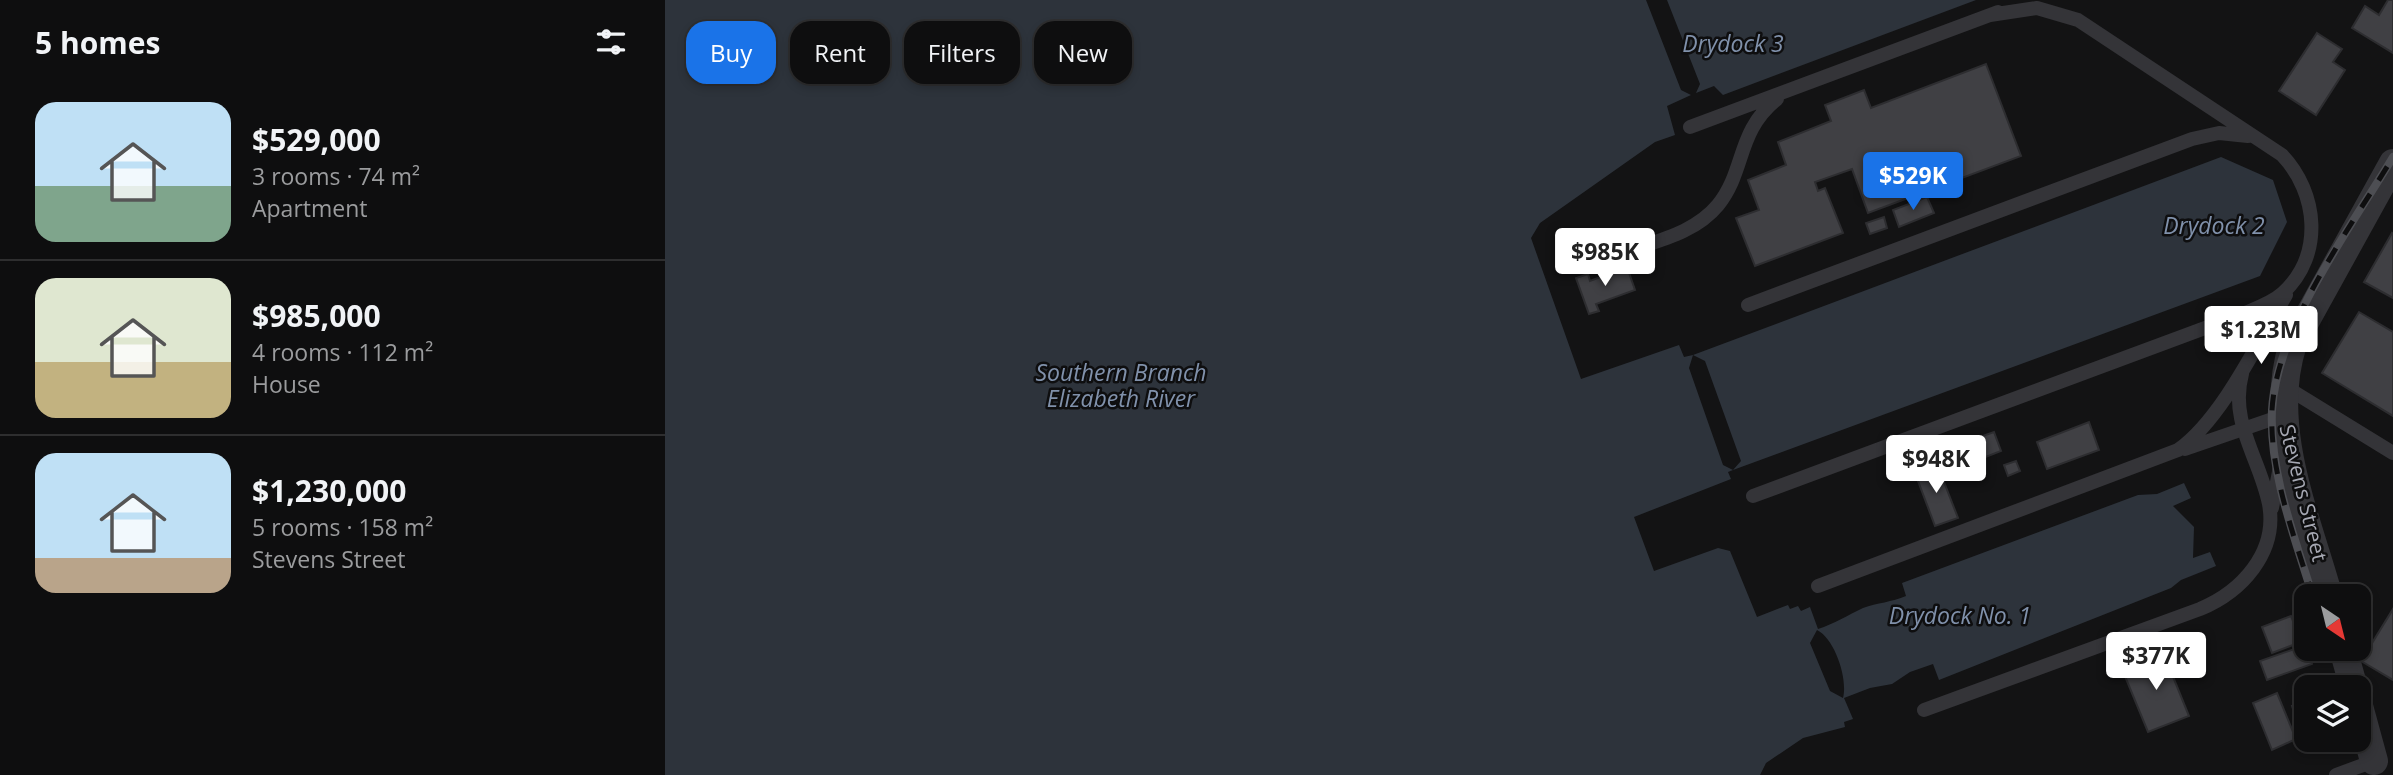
<!DOCTYPE html>
<html lang="en">
<head>
<meta charset="utf-8">
<style>
  :root { --surface:#0e0e0f; --page:#1c1c1d; --text:#f1f3f6; --muted:#9b9c9e; --line:#2e2e2f; --accent:#1a73e8 }
  body { margin:0; font-family:"Open Sans",sans-serif; background:var(--page); color:var(--text); height:100vh; display:flex; flex-direction:column; font-size:26px; white-space:nowrap }
  * { box-sizing:border-box; margin:0 }
  p { font-size:23px; color:var(--muted) }
  .icon { flex:none; width:38px; height:38px; fill:none; stroke:currentColor; stroke-width:2; stroke-linecap:round; stroke-linejoin:round }
  .map { position:relative; flex:1; overflow:hidden }
  .side { display:flex; flex-direction:column; background:var(--surface); width:665px }
  .side>* { flex:none }
  .top-card { position:absolute; left:21px; top:21px; width:665px; height:63px; display:flex; gap:14px }
  .needle { width:46px; rotate:145deg }
  .controls { position:absolute; left:1629px; top:584px; display:grid; gap:14px }
  .controls a { display:grid; place-items:center; width:77px; height:77px; border-radius:14px; background:var(--surface); box-shadow:0 4px 10px #0003,0 0 0 2px var(--line); font-size:35px }
  .price { position:absolute; translate:-50% -60px; padding:0 16px; border-radius:7px; background:#fff; color:#222; font-size:23px; line-height:46px; filter:drop-shadow(0 2px 4px #0008) }
  .price::after { content:''; position:absolute; left:50%; top:42px; width:21px; height:16px; margin-left:-10px; background:inherit; clip-path:polygon(0 0,100% 0,50% 100%) }
  .price.active { background:var(--accent); color:#fff }
  ul { padding:0; list-style:none }
  li { display:flex; align-items:center; gap:21px; height:175px; padding:0 35px }
  li+li { border-top:2px solid var(--line) }
  li span { display:grid; place-items:center; flex:none; width:196px; height:140px; border-radius:21px; color:#555 }
  li>.icon { margin-inline-start:auto }
  span .icon { width:84px; height:84px; fill:#fffc; stroke-width:1 }
  li b { font-size:30px }
  h2 { display:flex; justify-content:space-between; align-items:center; height:84px; padding:0 35px; font-size:30px }
  .chip { padding:0 24px; border-radius:21px; background:var(--surface); box-shadow:0 4px 10px #0003,0 0 0 2px var(--line); font-size:24px; line-height:63px }
  .chip.active { background:var(--accent); color:#fff }
  main { display:flex; flex:1; min-height:0 }
  .map>svg:first-child { display:block }
  .water { fill:#2d333b; fill-rule:evenodd }
  .building { fill:#404044; stroke:#2d2d30; stroke-width:2 }
  .lines { fill:none; stroke-linecap:round; stroke-linejoin:round }
  .service { stroke:#343438; stroke-width:14 }
  .minor { stroke:#343438; stroke-width:28 }
  .rail-casing { stroke:#4d4e53; stroke-width:8 }
  .rail { stroke:#0e0e0f; stroke-width:5; stroke-dasharray:16; stroke-linecap:butt }
  .labels { text-anchor:middle; stroke-width:5; stroke-linejoin:round; paint-order:stroke }
  .street-label { font-size:21px; fill:#a6a8b3; stroke:#0e0e0f }
  .water-label { font-size:23px; font-style:italic; fill:#8091ab; stroke:#0e0e0f }
</style>
</head>
<body>
<main>
<section class="side">
<h2>5 homes<svg class="icon" aria-label="filters" viewBox="0 0 24 24"><path d="M4 7h16M4 17h16"/><circle cx="9" cy="7" r="2"/><circle cx="15" cy="17" r="2"/></svg></h2>
<ul>
<li><span style="background:linear-gradient(#bfe0f5 60%,#7fa58c 0)"><svg class="icon" aria-label="home" viewBox="0 0 24 24"><path d="M3 11l9-7 9 7M6 9v11h12V9"/></svg></span><div><b>$529,000</b><p>3 rooms · 74 m²</p><p>Apartment</p></div></li>
<li><span style="background:linear-gradient(#dfe7d0 60%,#c2b280 0)"><svg class="icon" aria-label="home" viewBox="0 0 24 24"><path d="M3 11l9-7 9 7M6 9v11h12V9"/></svg></span><div><b>$985,000</b><p>4 rooms · 112 m²</p><p>House</p></div></li>
<li><span style="background:linear-gradient(#bfe0f5 75%,#b9a48a 0)"><svg class="icon" aria-label="home" viewBox="0 0 24 24"><path d="M3 11l9-7 9 7M6 9v11h12V9"/></svg></span><div><b>$1,230,000</b><p>5 rooms · 158 m²</p><p>Stevens Street</p></div></li>
</ul>
</section>
<div class="map">
<svg width="1728" height="775" viewBox="0 0 1728 775">
  <rect width="100%" height="100%" fill="#131314"/>
  <path class="water" d="M 0,0 L 981,0 L 1016,90 L 1026,95 L 1002,106 L 1010,135 L 990,142 L 875,223 L 866,238 L 916,379 L 1014,345 L 1019,357 L 1028,355 L 1556,157 L 1608,180 L 1622,222 L 1595,276 L 1068,470 L 1063,472 L 1066,479 L 969,517 L 989,571 L 1053,548 L 1065,551 L 1092,617 L 1123,605 L 1125,609 L 1133,606 L 1136,611 L 1145,607 L 1153,629 C 1169,624 1183,615 1198,608 C 1212,603 1227,602 1241,596 L 1237,583 L 1473,495 L 1492,494 L 1519,483 L 1526,498 L 1508,506 L 1529,527 L 1528,558 L 1545,552 L 1551,566 L 1516,580 L 1506,588 L 1274,680 L 1268,664 L 1245,672 L 1227,684 L 1205,688 L 1179,698 L 1188,719 L 1179,722 L 1180,727 L 1138,738 L 1101,763 L 1095,775 L 0,775 ZM 1028,355 L 1040,361 L 1076,461 L 1068,470 L 1058,465 L 1024,368 ZM 1152,630 C 1170,639 1183,679 1178,698 L 1165,691 L 1145,643 Z
    M 1002,0 L 1311,0 L 1058,95 L 1049,86 L 1031,93 L 1035,84 Z"/>
  <path class="building" d="M 1723,0 L 1728,0 L 1728,53 L 1687,28 L 1700,6 L 1714,15 Z
    M 1652,33 L 1677,49 L 1668,62 L 1680,70 L 1651,115 L 1614,91 Z
    M 1321,64 L 1356,156 L 1203,213 L 1187,169 L 1150,182 L 1153,191 L 1160,188 L 1178,233 L 1090,266 L 1071,218 L 1094,210 L 1083,180 L 1121,165 L 1113,142 L 1166,121 L 1160,105 L 1199,90 L 1206,108 Z
    M 1262,197 L 1269,213 L 1234,227 L 1228,210 Z
    M 1219,217 L 1222,228 L 1205,234 L 1201,223 Z
    M 1727,233 L 1728,234 L 1728,298 L 1699,282 Z
    M 962,267 L 970,290 L 931,304 L 934,311 L 924,314 L 911,278 L 923,274 L 925,281 Z
    M 1694,312 L 1728,332 L 1728,416 L 1657,373 Z
    M 1424,422 L 1434,450 L 1382,469 L 1372,442 Z
    M 1329,432 L 1336,451 L 1313,460 L 1306,440 Z
    M 1304,441 L 1310,460 L 1287,469 L 1280,449 Z
    M 1351,461 L 1355,471 L 1343,476 L 1339,465 Z
    M 1272,464 L 1293,518 L 1270,526 L 1250,473 Z
    M 1728,609 L 1728,680 L 1696,661 Z
    M 1626,616 L 1636,642 L 1607,653 L 1597,627 Z
    M 1641,645 L 1647,664 L 1602,680 L 1595,661 Z
    M 1498,652 L 1524,716 L 1483,732 L 1457,669 Z
    M 1612,693 L 1631,739 L 1607,750 L 1588,703 Z
    M 1642,701 L 1642,722 L 1633,724 L 1627,706 Z"/>
  <g class="lines">
    <path class="service" d="M 1025,127 L 1333,12
      M 963,251 C 995,240 1031,232 1053,205 C 1081,170 1071,132 1112,99
      M 1083,305 L 1527,139 L 1554,133 L 1583,136
      M 1619,386 L 1728,453
      M 1520,449 L 1619,415
      M 1088,496 L 1575,315 C 1589,309 1606,304 1618,293 C 1659,255 1653,193 1617,155 L 1413,20 L 1372,8 L 1325,15
      M 1607,508 L 1617,456
      M 1153,586 L 1513,450 C 1557,419 1593,342 1621,295
      M 1259,710 L 1535,609 C 1576,592 1613,553 1604,504 C 1595,459 1564,422 1577,374
      M 1671,775 L 1709,761"/>
    <path class="minor" d="M 1664,597 C 1642,517 1601,427 1628,344 L 1728,163
      M 1678,649 L 1689,688
      M 1694,706 L 1709,761"/>
    <defs>
      <path id="rail" d="M 1648,597 C 1630,538 1604,472 1607,410 C 1612,325 1685,229 1728,157"/>
    </defs>
    <use href="#rail" class="rail-casing"/>
    <use href="#rail" class="rail"/>
  </g>
  <g class="labels">
    <g class="street-label">
      <text transform="translate(1638 493) rotate(76)" y="7">Stevens Street</text>
    </g>
    <g class="water-label">
      <text x="1068" y="52">Drydock 3</text>
      <text x="1549" y="234">Drydock 2</text>
      <text x="456" y="381">Southern Branch<tspan x="456" dy="26">Elizabeth River</tspan></text>
      <text x="1295" y="624">Drydock No. 1</text>
    </g>
  </g>
</svg>
<div class="controls">
<a><svg class="needle" viewBox="-14 -14 28 28"><path d="M0-13l5 13h-10z" fill="#e53935"/><path d="M0 13l5-13h-10z" fill="#9b9c9e"/></svg></a>
<a><svg class="icon" aria-label="layers" viewBox="0 0 24 24"><path d="M12 4l9 5-9 5-9-5zM3 14l9 5 9-5"/></svg></a>
</div>
<b class="price active" style="left:1248px;top:212px">$529K</b>
<b class="price" style="left:940px;top:288px">$985K</b>
<b class="price" style="left:1596px;top:366px">$1.23M</b>
<b class="price" style="left:1271px;top:495px">$948K</b>
<b class="price" style="left:1491px;top:692px">$377K</b>
<div class="top-card">
<a class="chip active">Buy</a>
<a class="chip">Rent</a>
<a class="chip">Filters</a>
<a class="chip">New</a>
</div>
</div>
</main>
</body>
</html>
